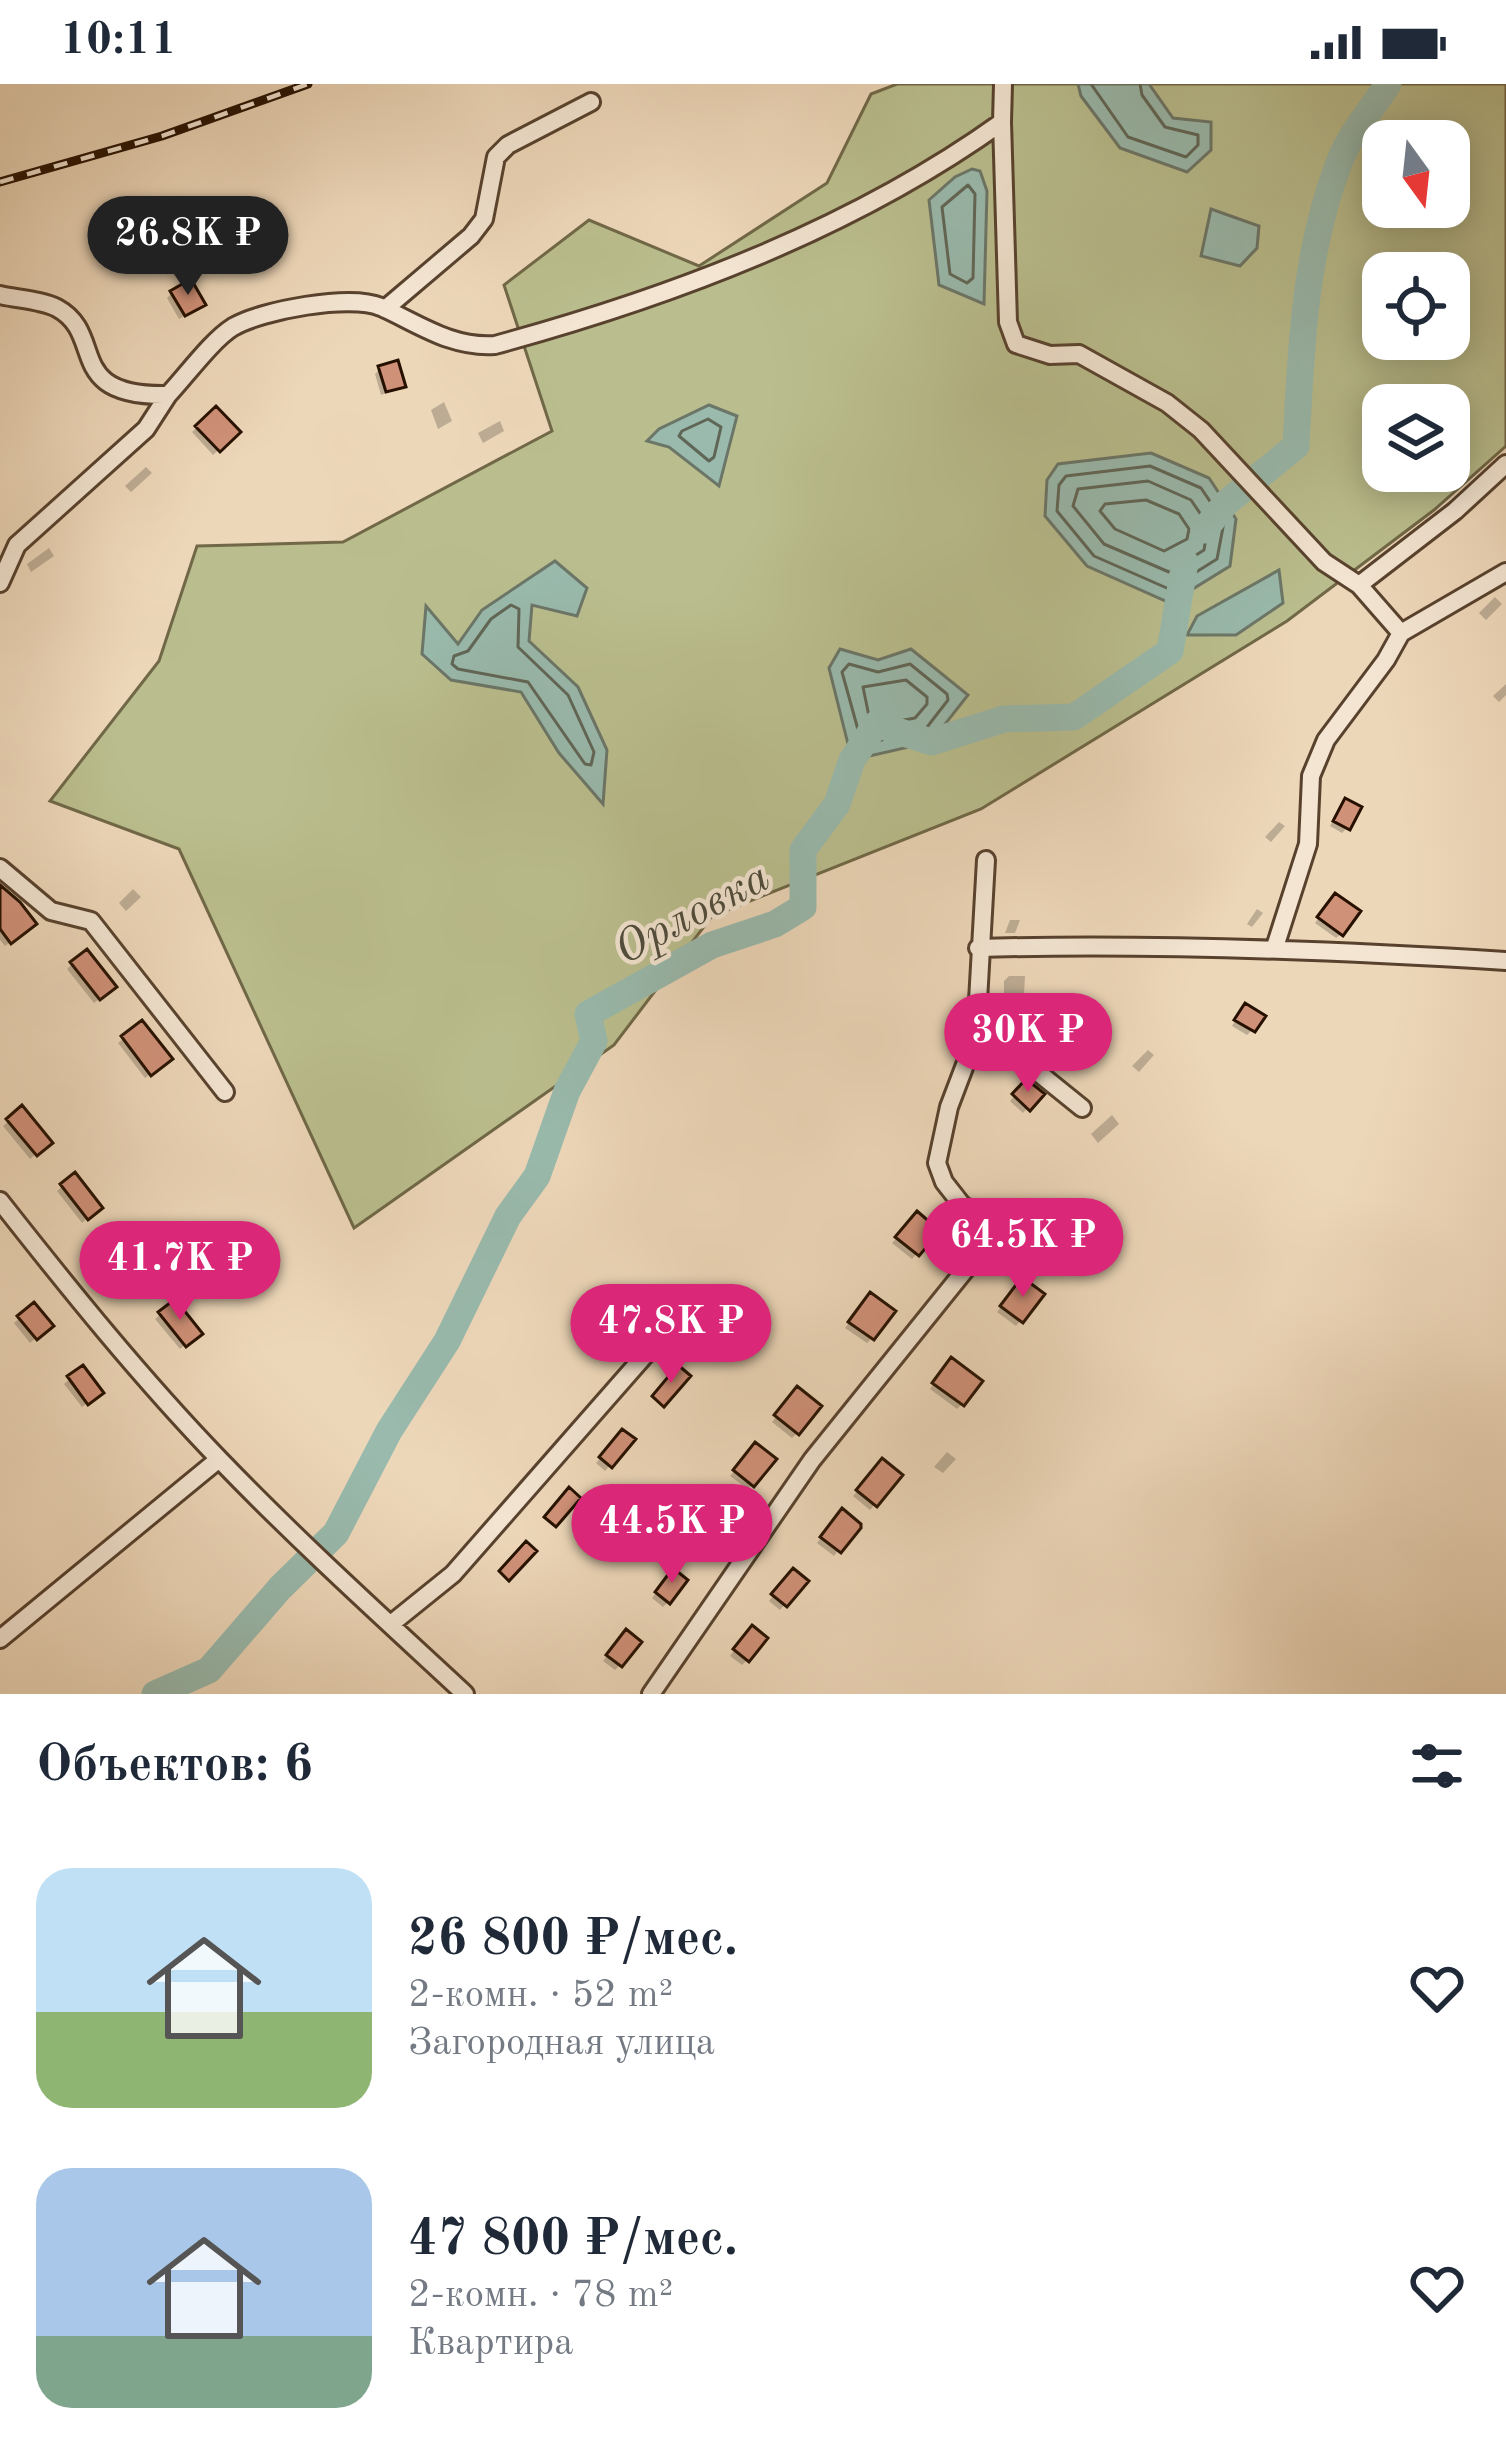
<!DOCTYPE html>
<html lang="ru">
<head>
<meta charset="utf-8">
<style>
  :root { --surface:#fff; --page:#f2f2f3; --text:#1f2937; --muted:#747a83; --accent:#db2777 }
  body { margin:0; font-family:"Old Standard TT",serif; background:var(--page); color:var(--text); height:100vh; display:flex; flex-direction:column; font-size:45px; white-space:nowrap }
  * { box-sizing:border-box; margin:0 }
  p { font-size:39px; color:var(--muted) }
  .icon { flex:none; width:66px; height:66px; fill:none; stroke:currentColor; stroke-width:2; stroke-linecap:round; stroke-linejoin:round }
  .map { position:relative; height:1610px; overflow:hidden }
  .panel { display:flex; flex-direction:column; background:var(--surface); flex:1 }
  .panel>* { flex:none }
  .needle { width:78px; rotate:165deg }
  .fabs { position:absolute; left:1362px; top:36px; display:grid; gap:24px }
  .fabs a { display:grid; place-items:center; width:108px; height:108px; border-radius:24px; background:var(--surface); box-shadow:0 6px 30px #0003; font-size:60px }
  .price { position:absolute; translate:-50% -102px; padding:0 27px; border-radius:42px; background:var(--accent); color:#fff; font-size:39px; line-height:78px; filter:drop-shadow(0 3px 6px #0008) }
  .price::after { content:''; position:absolute; left:50%; top:72px; width:36px; height:27px; margin-left:-18px; background:inherit; clip-path:polygon(0 0,100% 0,50% 100%) }
  .price.active { background:#222; color:#fff }
  ul { padding:0; list-style:none }
  li { display:flex; align-items:center; gap:36px; height:300px; padding:0 36px }
  li span { display:grid; place-items:center; flex:none; width:336px; height:240px; border-radius:36px; color:#555 }
  li>.icon { margin-inline-start:auto }
  span .icon { width:144px; height:144px; fill:#fffc; stroke-width:1 }
  li b { font-size:51px }
  h2 { display:flex; justify-content:space-between; align-items:center; height:144px; padding:0 36px; font-size:51px }
  .status { display:flex; justify-content:space-between; align-items:center; height:84px; padding:0 60px; background:var(--surface); direction:ltr }
  .status svg { height:33px; fill:currentColor }
  .map>svg:first-child { display:block }
  .green { fill:#babe8e; stroke:#706847; stroke-width:3; fill-rule:evenodd }
  .water { fill:#99baad; stroke:#6b7668; stroke-width:3 }
  .shadow { fill:#0003 }
  .lines { fill:none; stroke-linecap:round; stroke-linejoin:round }
  .shore { stroke:#606656; stroke-width:3 }
  .river { stroke:#99baad; stroke-width:27 }
  .building { fill:#d09179; stroke:#261100; stroke-width:3 }
  .minor-casing { stroke:#58422e; stroke-width:22 }
  .minor { stroke:#f3e5d2; stroke-width:16 }
  .rail-casing { stroke:#261100; stroke-width:9 }
  .rail { stroke:#f3e5d2; stroke-width:4.5; stroke-dasharray:14; stroke-linecap:butt }
  .labels { text-anchor:middle; stroke-width:9; stroke-linejoin:round; paint-order:stroke }
  .water-label { font-size:45px; font-style:italic; fill:#4e4c3d; stroke:#f3e5d2 }
</style>
</head>
<body>
<div class="status"><b>10:11</b><svg viewBox="0 0 49 12"><path d="M0 12V9h3v3zM5 12V6h3v6zM10 12V3h3v9zM15 12V0h3v12zM26 1h20v11H26zM47 4h2v5h-2z"/></svg></div>
<div class="map">
<svg width="1506" height="1610" viewBox="0 0 1506 1610">
  <rect width="100%" height="100%" fill="#edd7b9"/>
  <filter id="stains"><feTurbulence type="fractalNoise" baseFrequency=".00167" numOctaves="4"/><feColorMatrix values="0 0 0 0 .2 0 0 0 0 .09 0 0 0 0 .02 0 0 0 .5 -.17"/></filter>
  <radialGradient id="worn" r=".72"><stop offset=".6" stop-color="#630" stop-opacity="0"/><stop offset="1" stop-color="#630" stop-opacity=".3"/></radialGradient>
  <path class="green" d="M 897,0 L 1506,0 L 1506,362 L 1434,426 L 1287,537 L 981,725 L 712,832 L 614,961 L 354,1144 L 179,765 L 50,717 L 159,577 L 197,462 L 343,458 L 552,347 L 504,201 L 589,136 L 699,182 L 827,99 L 871,10 ZM 1383,57 L 1449,57 L 1449,123 L 1383,123 ZM 1383,189 L 1449,189 L 1449,255 L 1383,255 ZM 1383,321 L 1449,321 L 1449,387 L 1383,387 Z"/>
  <path class="water" d="M 1078,0 L 1149,0 L 1173,34 L 1211,38 L 1211,66 L 1187,88 L 1120,64 L 1081,12 Z
    M 972,85 L 980,87 L 987,107 L 984,220 L 939,201 L 929,116 L 955,93 Z
    M 1211,125 L 1259,142 L 1257,164 L 1240,182 L 1201,172 Z
    M 709,321 L 737,332 L 719,402 L 669,363 L 647,357 L 659,345 Z
    M 1151,369 L 1209,394 L 1236,435 L 1230,482 L 1170,519 L 1087,482 L 1045,432 L 1047,396 L 1058,380 Z
    M 555,477 L 587,504 L 577,532 L 532,521 L 529,557 L 578,603 L 607,666 L 603,720 L 559,669 L 521,608 L 451,596 L 422,570 L 426,522 L 458,560 L 482,526 Z
    M 1279,486 L 1283,519 L 1236,551 L 1187,551 L 1197,532 Z
    M 840,565 L 878,576 L 911,565 L 968,611 L 931,658 L 852,676 L 829,584 Z"/>
  <path class="shadow" d="M 172,209 L 197,225 L 179,235 L 167,214 Z
    M 380,285 L 402,302 L 381,311 L 375,290 Z
    M 444,318 L 452,337 L 438,345 L 431,326 Z
    M 216,326 L 237,348 L 213,371 L 192,348 Z
    M 500,337 L 504,347 L 483,359 L 478,349 Z
    M 146,383 L 152,389 L 131,408 L 125,402 Z
    M 49,464 L 54,472 L 31,488 L 27,480 Z
    M 1495,513 L 1502,520 L 1486,536 L 1479,529 Z
    M 1506,600 L 1506,611 L 1499,618 L 1493,612 Z
    M 1341,723 L 1347,744 L 1342,749 L 1330,742 Z
    M 1279,738 L 1285,742 L 1271,758 L 1265,753 Z
    M 0,804 L 29,845 L 5,862 L 0,856 Z
    M 133,805 L 141,813 L 126,827 L 119,819 Z
    M 1330,818 L 1341,850 L 1336,854 L 1315,839 Z
    M 1257,825 L 1263,829 L 1252,843 L 1247,840 Z
    M 1010,836 L 1020,836 L 1015,849 L 1005,849 Z
    M 72,880 L 108,908 L 94,919 L 67,885 Z
    M 1009,892 L 1025,892 L 1024,910 L 1019,915 L 1004,915 L 1004,897 Z
    M 1241,928 L 1252,946 L 1247,951 L 1232,942 Z
    M 142,940 L 164,980 L 145,994 L 118,959 Z
    M 1148,966 L 1154,971 L 1139,988 L 1132,982 Z
    M 1026,999 L 1040,1011 L 1023,1029 L 1010,1017 Z
    M 22,1026 L 49,1059 L 30,1075 L 3,1042 Z
    M 1112,1031 L 1119,1040 L 1098,1059 L 1091,1050 Z
    M 75,1092 L 99,1124 L 82,1139 L 57,1107 Z
    M 917,1131 L 936,1147 L 912,1175 L 892,1159 Z
    M 107,1163 L 141,1186 L 126,1198 L 102,1168 Z
    M 1017,1202 L 1041,1211 L 1016,1242 L 997,1228 Z
    M 866,1216 L 872,1254 L 867,1259 L 845,1244 Z
    M 174,1219 L 199,1249 L 180,1265 L 155,1235 Z
    M 33,1222 L 50,1242 L 30,1259 L 14,1239 Z
    M 946,1282 L 962,1320 L 957,1325 L 930,1305 Z
    M 82,1285 L 95,1313 L 82,1323 L 64,1300 Z
    M 793,1311 L 797,1349 L 792,1354 L 772,1338 Z
    M 622,1349 L 632,1356 L 605,1387 L 596,1379 Z
    M 756,1362 L 772,1376 L 748,1405 L 730,1392 Z
    M 947,1368 L 956,1375 L 943,1389 L 934,1383 Z
    M 883,1378 L 899,1392 L 870,1426 L 853,1412 Z
    M 838,1433 L 857,1440 L 834,1472 L 817,1459 Z
    M 714,1435 L 713,1463 L 709,1467 L 697,1459 Z
    M 793,1488 L 804,1497 L 780,1526 L 769,1517 Z
    M 668,1493 L 668,1518 L 663,1523 L 652,1514 Z
    M 747,1549 L 747,1576 L 742,1581 L 730,1572 Z
    M 621,1554 L 620,1581 L 615,1586 L 603,1577 Z"/>
  <g class="lines">
    <path class="shore" d="M 1091,0 L 1128,53 L 1186,73 L 1198,61 L 1198,51 L 1165,43 L 1142,11 L 1140,0
      M 968,101 L 975,110 L 973,194 L 967,199 L 950,190 L 942,123 Z
      M 708,335 L 721,343 L 714,373 L 709,377 L 679,352 L 682,347 Z
      M 1150,382 L 1201,404 L 1224,438 L 1217,475 L 1169,505 L 1094,472 L 1057,427 L 1059,401 L 1066,392 Z
      M 1148,397 L 1191,416 L 1208,441 L 1204,466 L 1169,488 L 1104,460 L 1073,422 L 1078,405 Z
      M 1146,416 L 1179,430 L 1189,445 L 1187,455 L 1164,467 L 1115,445 L 1100,427 L 1105,420 Z
      M 511,521 L 519,525 L 518,563 L 568,611 L 594,668 L 591,681 L 585,680 L 528,598 L 458,585 L 452,580 L 454,572 L 468,567 L 491,535 Z
      M 849,580 L 878,588 L 910,580 L 947,610 L 948,616 L 924,647 L 862,660 L 842,588 Z
      M 906,596 L 927,613 L 927,620 L 915,634 L 871,642 L 863,603 Z"/>
    <path class="river" d="M 1204,446 L 1226,419 L 1296,362 C 1301,266 1304,170 1339,79 C 1349,51 1372,25 1388,0
      M 155,1610 L 209,1586 L 280,1504 L 336,1449 L 389,1347 L 447,1257 L 508,1132 L 537,1092 L 567,1007 L 594,957 L 588,930 L 712,861 L 775,840 L 803,823 L 803,766 L 837,720 L 852,676 L 876,640 L 931,658 L 1004,635 L 1074,633 L 1170,567 L 1185,478"/>
  </g>
  <path class="building" d="M 191,195 L 206,221 L 185,232 L 170,207 Z
    M 398,276 L 406,303 L 386,308 L 378,282 Z
    M 216,322 L 241,348 L 220,368 L 195,342 Z
    M 1345,714 L 1362,723 L 1350,746 L 1333,737 Z
    M 0,801 L 20,818 L 37,840 L 11,860 L 0,845 Z
    M 1335,809 L 1361,827 L 1343,852 L 1317,833 Z
    M 87,865 L 117,903 L 100,916 L 70,878 Z
    M 1245,919 L 1266,932 L 1255,948 L 1234,936 Z
    M 142,936 L 173,975 L 151,992 L 121,952 Z
    M 1026,995 L 1045,1010 L 1030,1027 L 1012,1010 Z
    M 22,1021 L 53,1059 L 37,1072 L 6,1035 Z
    M 75,1088 L 103,1124 L 88,1136 L 60,1100 Z
    M 917,1127 L 940,1147 L 919,1172 L 895,1153 Z
    M 122,1147 L 150,1182 L 132,1196 L 105,1161 Z
    M 1022,1193 L 1045,1210 L 1023,1239 L 1000,1222 Z
    M 870,1208 L 896,1227 L 874,1256 L 848,1238 Z
    M 175,1215 L 203,1250 L 186,1263 L 158,1228 Z
    M 34,1218 L 54,1242 L 37,1256 L 17,1232 Z
    M 951,1273 L 983,1297 L 964,1322 L 932,1299 Z
    M 83,1281 L 104,1309 L 88,1321 L 67,1292 Z
    M 678,1281 L 691,1292 L 664,1323 L 652,1312 Z
    M 797,1302 L 822,1322 L 799,1351 L 774,1331 Z
    M 622,1345 L 636,1355 L 612,1384 L 599,1373 Z
    M 755,1358 L 777,1375 L 754,1403 L 733,1386 Z
    M 882,1374 L 903,1391 L 877,1423 L 856,1406 Z
    M 569,1403 L 581,1414 L 556,1443 L 544,1433 Z
    M 842,1424 L 861,1440 L 861,1444 L 841,1469 L 820,1453 Z
    M 718,1427 L 735,1439 L 716,1465 L 699,1453 Z
    M 526,1457 L 537,1467 L 509,1497 L 499,1487 Z
    M 673,1484 L 688,1496 L 670,1520 L 655,1508 Z
    M 793,1484 L 809,1497 L 787,1523 L 771,1510 Z
    M 752,1541 L 768,1554 L 749,1578 L 733,1565 Z
    M 626,1545 L 642,1558 L 622,1583 L 606,1571 Z"/>
  <g class="lines">
    <defs>
      <path id="minor" d="M 1002,38 L 1008,238 L 1016,260 L 1050,271 L 1079,270 L 1167,319 L 1201,346 L 1324,478 L 1359,501 L 1455,427 L 1506,380
        M 0,211 C 17,215 42,216 57,224 C 107,251 62,313 168,311 C 186,292 212,256 233,243 C 262,226 350,210 381,223 C 419,240 451,264 495,261 C 671,213 853,145 1002,38 L 1003,0
        M 385,225 L 471,152 L 484,135 L 496,73 L 508,61 L 591,18
        M 0,499 L 17,461 L 146,345 L 168,311
        M 1401,549 L 1506,488
        M 0,784 L 51,827 L 91,837 L 225,1008
        M 1275,863 L 1308,760 L 1311,692 L 1326,656 L 1386,576 L 1401,549 L 1359,501
        M 978,864 C 1155,859 1330,866 1506,877
        M 976,952 L 1030,982 L 1082,1024
        M 0,1117 C 70,1206 141,1294 220,1376 C 298,1457 382,1533 465,1610
        M 391,1540 L 453,1490 L 660,1254
        M 0,1555 L 219,1375
        M 651,1610 L 812,1376 L 990,1155 L 986,1137 L 962,1121 L 944,1098 L 937,1079 L 949,1023 L 976,952 L 986,776"/>
    </defs>
    <use href="#minor" class="minor-casing"/>
    <use href="#minor" class="minor"/>
    <defs>
      <path id="rail" d="M 0,98 L 162,52 L 308,0"/>
    </defs>
    <use href="#rail" class="rail-casing"/>
    <use href="#rail" class="rail"/>
  </g>
  <g class="labels">
    <g class="water-label">
      <text transform="translate(691 827) rotate(-28)" y="16">Орловка</text>
    </g>
  </g>
  <rect width="100%" height="100%" filter="url(#stains)"/>
  <rect width="100%" height="100%" fill="url(#worn)"/>
</svg>
<div class="fabs">
<a><svg class="needle" viewBox="-14 -14 28 28"><path d="M0-13l5 13h-10z" fill="#e53935"/><path d="M0 13l5-13h-10z" fill="#747a83"/></svg></a>
<a><svg class="icon" aria-label="locate" viewBox="0 0 24 24"><circle cx="12" cy="12" r="6"/><path d="M12 2v4M12 18v4M2 12h4M18 12h4"/></svg></a>
<a><svg class="icon" aria-label="layers" viewBox="0 0 24 24"><path d="M12 4l9 5-9 5-9-5zM3 14l9 5 9-5"/></svg></a>
</div>
<b class="price active" style="left:188px;top:214px">26.8K ₽</b>
<b class="price" style="left:1028px;top:1011px">30K ₽</b>
<b class="price" style="left:1023px;top:1216px">64.5K ₽</b>
<b class="price" style="left:180px;top:1239px">41.7K ₽</b>
<b class="price" style="left:671px;top:1302px">47.8K ₽</b>
<b class="price" style="left:672px;top:1502px">44.5K ₽</b>
</div>
<section class="panel">
<h2>Объектов: 6<svg class="icon" aria-label="filters" viewBox="0 0 24 24"><path d="M4 7h16M4 17h16"/><circle cx="9" cy="7" r="2"/><circle cx="15" cy="17" r="2"/></svg></h2>
<ul>
<li><span style="background:linear-gradient(#bfe0f5 60%,#8fb573 0)"><svg class="icon" aria-label="home" viewBox="0 0 24 24"><path d="M3 11l9-7 9 7M6 9v11h12V9"/></svg></span><div><b>26 800 ₽/мес.</b><p>2-комн. · 52 m²</p><p>Загородная улица</p></div><svg class="icon" aria-label="heart" viewBox="0 0 24 24"><path d="M12 20l-8-8c-3-5 5-10 8-4 3-6 11-1 8 4z"/></svg></li>
<li><span style="background:linear-gradient(#a9c7e8 70%,#7fa58c 0)"><svg class="icon" aria-label="home" viewBox="0 0 24 24"><path d="M3 11l9-7 9 7M6 9v11h12V9"/></svg></span><div><b>47 800 ₽/мес.</b><p>2-комн. · 78 m²</p><p>Квартира</p></div><svg class="icon" aria-label="heart" viewBox="0 0 24 24"><path d="M12 20l-8-8c-3-5 5-10 8-4 3-6 11-1 8 4z"/></svg></li>
</ul>
</section>
</body>
</html>
